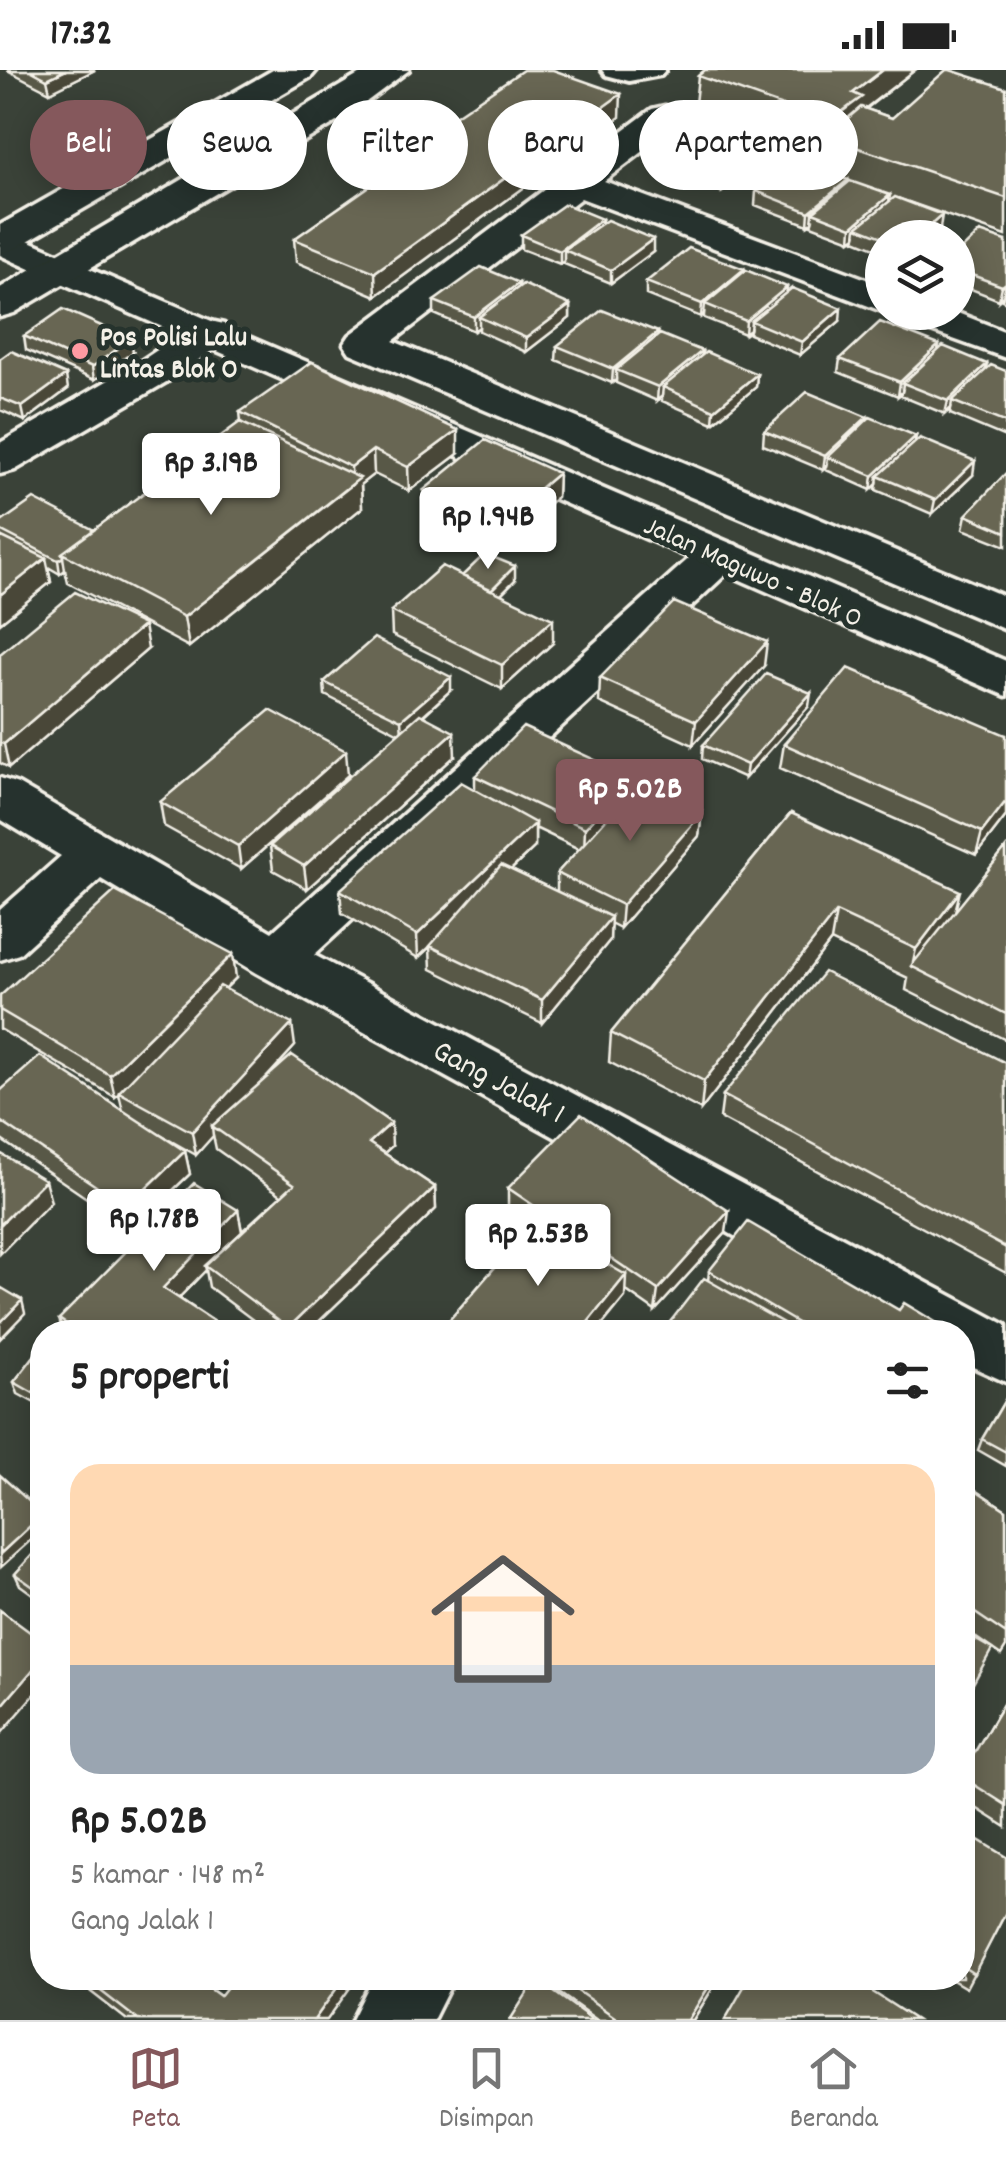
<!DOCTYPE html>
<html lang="id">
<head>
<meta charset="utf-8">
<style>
  :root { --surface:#fff; --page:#f2f2f2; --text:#222; --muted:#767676; --line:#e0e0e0; --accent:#85585c }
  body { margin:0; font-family:Dekko,sans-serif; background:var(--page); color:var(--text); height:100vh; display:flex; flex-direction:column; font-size:38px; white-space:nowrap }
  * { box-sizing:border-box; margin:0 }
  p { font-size:32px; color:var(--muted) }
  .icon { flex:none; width:55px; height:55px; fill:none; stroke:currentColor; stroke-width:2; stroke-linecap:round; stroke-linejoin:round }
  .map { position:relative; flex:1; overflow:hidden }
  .details { position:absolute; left:30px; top:1250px; width:945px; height:670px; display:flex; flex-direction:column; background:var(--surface); border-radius:40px; box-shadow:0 5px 25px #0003 }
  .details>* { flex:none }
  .banner { position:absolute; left:30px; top:30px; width:948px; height:90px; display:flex; gap:20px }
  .fabs { position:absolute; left:865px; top:150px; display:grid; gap:20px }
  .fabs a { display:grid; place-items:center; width:110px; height:110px; border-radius:50%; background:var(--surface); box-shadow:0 5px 25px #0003; font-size:50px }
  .price { position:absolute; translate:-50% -85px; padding:0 22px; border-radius:10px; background:#fff; color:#222; font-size:32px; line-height:65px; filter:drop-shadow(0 2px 5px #0008) }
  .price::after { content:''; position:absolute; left:50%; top:60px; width:30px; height:22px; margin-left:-15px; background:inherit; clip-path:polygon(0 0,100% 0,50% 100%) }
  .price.active { background:var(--accent); color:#fff }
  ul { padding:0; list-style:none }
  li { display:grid; align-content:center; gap:20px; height:530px; padding:0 40px }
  li span { display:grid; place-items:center; height:310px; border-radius:30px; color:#555 }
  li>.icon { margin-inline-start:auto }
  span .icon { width:180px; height:180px; fill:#fffc; stroke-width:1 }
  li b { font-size:42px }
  h2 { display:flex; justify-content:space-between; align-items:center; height:120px; padding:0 40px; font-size:42px }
  .tag { padding:0 35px; border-radius:45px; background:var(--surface); box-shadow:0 5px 25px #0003; font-size:35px; line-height:90px }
  .tag.active { background:var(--accent); color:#fff }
  .status { display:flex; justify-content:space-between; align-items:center; height:70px; padding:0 50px; background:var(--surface); direction:ltr }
  .status svg { height:28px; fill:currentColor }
  .tab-bar { display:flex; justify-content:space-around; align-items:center; height:140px; border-top:2px solid var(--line); background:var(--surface); font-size:28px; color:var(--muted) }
  .tab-bar a { display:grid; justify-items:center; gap:5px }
  .tab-bar .active { color:var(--accent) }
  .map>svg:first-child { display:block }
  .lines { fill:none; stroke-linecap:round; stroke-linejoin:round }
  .lane-casing { stroke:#f4f1e8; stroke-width:8 }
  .street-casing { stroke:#f4f1e8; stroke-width:7 }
  .secondary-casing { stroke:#f4f1e8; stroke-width:7 }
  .primary-casing { stroke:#f4f1e8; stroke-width:7 }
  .highway-casing { stroke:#f4f1e8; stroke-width:7 }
  .lane { fill:#26332d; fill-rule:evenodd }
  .street { fill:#26332d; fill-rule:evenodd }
  .secondary { fill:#26332d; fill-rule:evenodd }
  .primary { fill:#26332d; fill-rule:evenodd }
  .highway { fill:#26332d; fill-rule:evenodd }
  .wall { fill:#595847; stroke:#f4f1e8; stroke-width:2.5; fill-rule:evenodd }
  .shaded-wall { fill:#484739; stroke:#f4f1e8; stroke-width:2.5 }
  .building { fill:#676652; stroke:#f4f1e8; stroke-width:2.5 }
  .poi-dot { fill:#ff9aa2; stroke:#26332d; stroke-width:4 }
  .labels { text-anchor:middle; stroke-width:10; stroke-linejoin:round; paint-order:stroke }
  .far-poi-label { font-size:28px; font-weight:bold; fill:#f4f1e8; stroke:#26332d; text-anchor:start }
  .far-street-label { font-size:28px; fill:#f4f1e8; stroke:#26332d }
  .street-label { font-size:32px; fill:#f4f1e8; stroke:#26332d }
</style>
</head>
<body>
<div class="status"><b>17:32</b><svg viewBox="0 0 49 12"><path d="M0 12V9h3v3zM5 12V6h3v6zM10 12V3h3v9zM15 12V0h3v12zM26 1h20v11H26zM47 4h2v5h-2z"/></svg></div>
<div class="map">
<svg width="1006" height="1950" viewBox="0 0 1006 1950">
  <rect width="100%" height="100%" fill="#3a4238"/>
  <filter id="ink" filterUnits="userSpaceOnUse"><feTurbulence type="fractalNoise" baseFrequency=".01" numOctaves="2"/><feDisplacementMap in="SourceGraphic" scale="20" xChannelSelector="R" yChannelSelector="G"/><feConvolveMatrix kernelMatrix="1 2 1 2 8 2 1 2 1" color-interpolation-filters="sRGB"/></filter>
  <g filter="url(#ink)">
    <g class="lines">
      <defs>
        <path id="lane" d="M 602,0 L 665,0 L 661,5 L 629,11 L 606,5 Z"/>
        <path id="street" d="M 665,36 L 678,39 L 683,47 L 678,55 L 604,111 L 882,215 L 882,241 L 581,128 L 393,271 L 1006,527 L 1006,560 L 350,283 L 344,274 L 350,265 L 652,39 Z
          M 897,242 L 955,242 L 1006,262 L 1006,288 L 903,251 Z
          M 210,251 L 224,254 L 230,263 L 224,272 L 168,311 L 15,400 L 0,404 L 0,373 L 138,293 L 196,254 Z
          M 720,471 L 736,475 L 743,485 L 736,495 L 314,885 L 1006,1255 L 1006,1312 L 962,1292 L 962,1262 L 909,1262 L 257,903 L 101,809 L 19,884 L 0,890 L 0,840 L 61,786 L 0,749 L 0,708 L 18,714 L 272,862 L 704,475 Z
          M 373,1908 L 454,1908 L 433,1950 L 352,1950 Z"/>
        <path id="secondary" d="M 62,187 L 1006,591 L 1006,626 L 48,207 L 42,199 L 48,191 Z"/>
        <path id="primary" d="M 0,158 L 76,191 L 82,199 L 76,207 L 62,211 L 48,207 L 0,185 Z"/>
        <path id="highway" d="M 273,0 L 317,0 L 311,7 L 14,179 L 0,183 L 0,155 Z
          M 367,0 L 409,0 L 350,44 L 14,243 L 0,247 L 0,218 Z"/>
      </defs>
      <use href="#lane" class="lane-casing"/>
      <use href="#street" class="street-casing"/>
      <use href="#secondary" class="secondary-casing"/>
      <use href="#primary" class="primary-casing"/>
      <use href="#highway" class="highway-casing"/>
      <use href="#lane" class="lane"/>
      <use href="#street" class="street"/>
      <use href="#secondary" class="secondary"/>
      <use href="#primary" class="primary"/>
      <use href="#highway" class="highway"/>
    </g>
    <path class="wall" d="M 7,0 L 95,0 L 50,22 Z
      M 705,0 L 915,0 L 866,39 L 892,48 L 1006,18 L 1006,166 L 897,128 L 940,158 L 930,168 L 882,168 L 882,181 L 855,170 L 856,166 L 851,170 L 811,155 L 812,152 L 808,155 L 755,135 L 756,121 L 822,101 L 824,81 L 695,34 L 698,6 Z
      M 620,47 L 376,226 L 296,192 L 294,169 L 401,94 L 400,83 Z
      M 762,81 L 760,94 L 722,122 L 677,105 L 678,92 Z
      M 602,153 L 653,182 L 611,213 L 564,194 L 564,191 L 560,194 L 521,179 L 521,165 Z
      M 1006,171 L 1006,232 L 1002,230 L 1003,226 L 999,230 L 958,214 L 958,183 Z
      M 744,199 L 743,202 L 787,222 L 840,251 L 800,285 L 749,264 L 750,260 L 745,264 L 704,248 L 704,244 L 701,247 L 646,225 L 646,212 Z
      M 519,213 L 519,217 L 570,235 L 570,248 L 526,282 L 479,261 L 479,257 L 474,261 L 434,244 L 434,231 Z
      M 658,262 L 658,266 L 702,281 L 702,286 L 757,304 L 756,317 L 713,353 L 662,331 L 662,326 L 657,331 L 616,313 L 616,310 L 612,313 L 556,290 L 557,276 Z
      M 24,266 L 133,282 L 94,310 L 26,280 Z
      M 939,280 L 986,300 L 1006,301 L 1005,367 L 950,344 L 951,339 L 945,344 L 901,326 L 902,322 L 898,326 L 838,302 L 840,289 Z
      M 0,289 L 68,319 L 25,351 L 0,340 Z
      M 240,342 L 458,384 L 409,421 L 374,404 L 361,414 L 362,438 L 189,577 L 68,513 L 65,500 L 60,504 L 48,497 L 51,512 L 0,553 L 0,453 L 94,460 L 241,352 Z
      M 867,347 L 866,351 L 916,366 L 914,374 L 973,405 L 932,444 L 876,420 L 877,414 L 871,420 L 826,400 L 827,396 L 823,400 L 763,375 L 764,361 Z
      M 558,403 L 557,427 L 498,478 L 425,444 L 424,420 Z
      M 1006,403 L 1006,476 L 963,459 L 966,445 Z
      M 462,506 L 515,510 L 501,524 L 553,573 L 502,619 L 392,565 L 391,541 Z
      M 148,579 L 9,698 L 0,693 L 0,584 Z
      M 764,596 L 693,675 L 599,632 L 600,608 Z
      M 324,612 L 451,620 L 423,646 L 455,686 L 307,819 L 273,800 L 270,776 L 399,663 L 325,625 Z
      M 809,636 L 745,708 L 702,689 L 703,675 Z
      M 1006,665 L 1006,746 L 976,785 L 780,698 L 784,674 Z
      M 348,705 L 241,799 L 164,756 L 160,732 Z
      M 475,706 L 632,707 L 631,722 L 702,743 L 699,766 L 620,858 L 610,853 L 610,870 L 542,953 L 431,899 L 430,877 L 418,888 L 342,843 L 340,820 L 475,720 ZM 535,758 L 579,779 L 557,803 L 557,822 L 511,800 L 535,777 Z
      M 791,743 L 955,842 L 1006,778 L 1006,970 L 906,920 L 908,908 L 831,871 L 701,1040 L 609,992 L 611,963 Z
      M 236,908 L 225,919 L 295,976 L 265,1009 L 392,1076 L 384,1083 L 435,1117 L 436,1139 L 308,1262 L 269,1262 L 209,1217 L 206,1200 L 179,1228 L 230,1262 L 63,1262 L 59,1249 L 238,1140 L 242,1161 L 281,1125 L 216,1079 L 213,1065 L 196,1085 L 157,1063 L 185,1081 L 190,1104 L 132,1159 L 0,1069 L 0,1021 L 123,1041 L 119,1024 L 115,1027 L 0,959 L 0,926 Z
      M 1006,993 L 1006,1203 L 720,1048 L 723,1025 Z
      M 508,1118 L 726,1163 L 655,1241 L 625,1220 L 625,1227 L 600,1258 L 439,1262 L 531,1155 L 508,1140 Z
      M 709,1201 L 899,1240 L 952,1262 L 669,1262 L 670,1252 L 708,1211 Z
      M 42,1276 L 42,1337 L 18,1324 L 14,1312 Z
      M 1006,1328 L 1006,1396 L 978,1380 L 982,1369 Z
      M 962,1411 L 1006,1440 L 1006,1577 L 1001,1585 L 962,1558 Z
      M 42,1474 L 42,1531 L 20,1515 L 15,1504 Z
      M 1006,1629 L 1006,1757 L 962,1729 L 962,1704 Z
      M 962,1760 L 1006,1842 L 966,1918 L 949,1908 L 962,1908 Z
      M 73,1908 L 195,1908 L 220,1926 L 327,1950 L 127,1950 Z
      M 538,1908 L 719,1908 L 693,1950 L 597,1950 Z"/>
    <path class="shaded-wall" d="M 66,0 L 95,0 L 50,22 L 47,9 Z
      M 883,0 L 915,0 L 827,68 L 828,52 L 853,23 Z
      M 621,24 L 620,47 L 376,226 L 375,202 Z
      M 762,81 L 760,94 L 722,122 L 723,109 Z
      M 848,110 L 846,123 L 813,142 L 812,152 L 808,155 L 809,142 Z
      M 890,125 L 888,139 L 857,157 L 856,166 L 851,170 L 852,157 Z
      M 942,145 L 940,158 L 930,168 L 916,168 Z
      M 602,149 L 602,162 L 564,180 L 564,191 L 560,194 L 560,181 Z
      M 653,169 L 653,182 L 611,213 L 611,200 Z
      M 744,199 L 743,212 L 705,234 L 704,244 L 701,247 L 702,234 Z
      M 519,213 L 519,227 L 479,247 L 479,257 L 474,261 L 474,247 Z
      M 1006,213 L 1003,226 L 999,230 L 1002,216 Z
      M 787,217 L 786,230 L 751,251 L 750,260 L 745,264 L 746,251 Z
      M 570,235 L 570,248 L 526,282 L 526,268 Z
      M 841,238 L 840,251 L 800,285 L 802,272 Z
      M 658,262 L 657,276 L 616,300 L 616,310 L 612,313 L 613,299 Z
      M 131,269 L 133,282 L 94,310 L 92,297 Z
      M 939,275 L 937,289 L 903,313 L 902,322 L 898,326 L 900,312 Z
      M 702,281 L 701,294 L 663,317 L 662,326 L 657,331 L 658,317 Z
      M 987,294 L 984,307 L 952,331 L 951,338 L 945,344 L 948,331 Z
      M 757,304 L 756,317 L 713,353 L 714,340 Z
      M 66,305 L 68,319 L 25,351 L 22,337 Z
      M 867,347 L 865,360 L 828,387 L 827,396 L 823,400 L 825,386 Z
      M 458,360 L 458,384 L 409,421 L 408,397 Z
      M 916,366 L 913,380 L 878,406 L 877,414 L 871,420 L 873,406 Z
      M 373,380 L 374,404 L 361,414 L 362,438 L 189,577 L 184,547 L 352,415 L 351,397 Z
      M 975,391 L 973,405 L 932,444 L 935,430 Z
      M 558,403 L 557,427 L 498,478 L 498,454 Z
      M 63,487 L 65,500 L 60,504 L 58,490 Z
      M 46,488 L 51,512 L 0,553 L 0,525 Z
      M 515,496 L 515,510 L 491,534 L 491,520 Z
      M 553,549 L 553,573 L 502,619 L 502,595 Z
      M 144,555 L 148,579 L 9,698 L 4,674 Z
      M 767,572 L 764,596 L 693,675 L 696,651 Z
      M 451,607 L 451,620 L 402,664 L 401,650 Z
      M 811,623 L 809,636 L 745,708 L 747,695 Z
      M 454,662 L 455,686 L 307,819 L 304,796 Z
      M 346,681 L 348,705 L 241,799 L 238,776 Z
      M 632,707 L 630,731 L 584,782 L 585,758 Z
      M 1006,731 L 1006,746 L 976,785 L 982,762 Z
      M 702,743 L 699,766 L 620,858 L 622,835 Z
      M 535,753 L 535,777 L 418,888 L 417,865 Z
      M 960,821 L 953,850 L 912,897 L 916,879 Z
      M 836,842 L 831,871 L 701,1040 L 704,1011 Z
      M 611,847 L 610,870 L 542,953 L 542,930 Z
      M 233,884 L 236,908 L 115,1027 L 110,1005 Z
      M 292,954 L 295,976 L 218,1061 L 212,1056 L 213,1066 L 196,1085 L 192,1062 Z
      M 391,1053 L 392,1076 L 371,1095 L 369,1073 Z
      M 185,1081 L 190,1104 L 132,1159 L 127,1137 Z
      M 45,1110 L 51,1132 L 0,1184 L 0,1155 Z
      M 435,1117 L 436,1139 L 308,1262 L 289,1262 L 288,1258 Z
      M 238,1140 L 242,1162 L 205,1196 L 206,1200 L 168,1239 L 163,1218 Z
      M 729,1141 L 726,1163 L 655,1241 L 658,1220 Z
      M 626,1205 L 625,1227 L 596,1262 L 580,1262 Z
      M 22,1230 L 25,1243 L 0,1269 L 0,1253 Z
      M 42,1445 L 42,1460 L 1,1497 L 0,1484 Z
      M 42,1589 L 42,1616 L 0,1665 L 0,1638 Z
      M 344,1908 L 357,1908 L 327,1950 L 314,1950 Z
      M 714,1908 L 719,1908 L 693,1950 L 688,1950 Z"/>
    <path class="building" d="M 30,0 L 66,0 L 47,9 Z
      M 523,0 L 553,0 L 621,24 L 375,202 L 294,169 L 411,87 L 400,83 Z
      M 705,0 L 883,0 L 853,23 L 862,27 L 828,52 L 698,6 Z
      M 946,0 L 950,0 L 1006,18 L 1006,128 L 826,67 L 861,37 L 892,48 Z
      M 716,64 L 762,81 L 723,109 L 678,92 Z
      M 794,91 L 848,110 L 809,142 L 756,121 Z
      M 850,111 L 890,125 L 852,157 L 813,142 Z
      M 895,127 L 942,145 L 916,168 L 885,168 L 857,157 Z
      M 565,134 L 602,149 L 560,181 L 521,165 Z
      M 607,150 L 653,169 L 611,200 L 564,180 Z
      M 980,162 L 1006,171 L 1006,213 L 1002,216 L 958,200 L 958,183 Z
      M 689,178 L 744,199 L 702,234 L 646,212 Z
      M 481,197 L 519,213 L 474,247 L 434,231 Z
      M 746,200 L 787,217 L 746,251 L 705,234 Z
      M 523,214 L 570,235 L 526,268 L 479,247 Z
      M 792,218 L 841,238 L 802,272 L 751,251 Z
      M 63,239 L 131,269 L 92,297 L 24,266 Z
      M 602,240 L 658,262 L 613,299 L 557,276 Z
      M 880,252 L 939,275 L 900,312 L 840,289 Z
      M 660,264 L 702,281 L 658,317 L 616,300 Z
      M 943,276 L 987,294 L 948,331 L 903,313 Z
      M 11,281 L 66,305 L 22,337 L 0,328 L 0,289 Z
      M 706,282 L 757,304 L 714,340 L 663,317 Z
      M 312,292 L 458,360 L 408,397 L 373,380 L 351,397 L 240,342 Z
      M 991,295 L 1006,301 L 1006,353 L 952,331 Z
      M 807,322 L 867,347 L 825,386 L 764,361 Z
      M 870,347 L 916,366 L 873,406 L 828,387 Z
      M 240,352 L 360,408 L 184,547 L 62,483 Z
      M 920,368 L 975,391 L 935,430 L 878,406 Z
      M 485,370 L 558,403 L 498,454 L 424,420 Z
      M 1006,403 L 1006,462 L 966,445 Z
      M 34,429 L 94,460 L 62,483 L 63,487 L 58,490 L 0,460 L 0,453 Z
      M 0,466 L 46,488 L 0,525 Z
      M 485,484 L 515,496 L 491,520 L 462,506 Z
      M 442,496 L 553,549 L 502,595 L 391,541 Z
      M 75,522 L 144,555 L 4,674 L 0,673 L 0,584 Z
      M 674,532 L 767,572 L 696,651 L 600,608 Z
      M 374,568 L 451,607 L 401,650 L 324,612 Z
      M 848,598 L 1006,665 L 1006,731 L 982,762 L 784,674 Z
      M 766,604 L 811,623 L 747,695 L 703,675 Z
      M 270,640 L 346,681 L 238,776 L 160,732 Z
      M 420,644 L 454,662 L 304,796 L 270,776 Z
      M 523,657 L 632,707 L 585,758 L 475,706 Z
      M 461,712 L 535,753 L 417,865 L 340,820 Z
      M 638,714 L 702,743 L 622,835 L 557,803 Z
      M 791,743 L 960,821 L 916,879 L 836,842 L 704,1011 L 611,963 Z
      M 1006,778 L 1006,944 L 911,896 Z
      M 501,795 L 611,847 L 542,930 L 430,876 Z
      M 115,821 L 233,884 L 110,1005 L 0,940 L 0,926 Z
      M 824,902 L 1006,993 L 1006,1178 L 723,1025 Z
      M 220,916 L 292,954 L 192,1062 L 119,1022 Z
      M 292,985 L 391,1053 L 369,1073 L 435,1117 L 288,1258 L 205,1196 L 294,1114 L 212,1056 Z
      M 40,986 L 185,1081 L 127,1137 L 0,1051 L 0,1021 Z
      M 581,1044 L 729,1141 L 658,1220 L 508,1118 Z
      M 0,1083 L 45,1110 L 0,1155 Z
      M 194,1113 L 238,1140 L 163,1218 L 230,1262 L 78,1262 L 59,1249 Z
      M 534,1152 L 626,1205 L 580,1262 L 439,1262 Z
      M 748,1152 L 899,1240 L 904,1233 L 952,1262 L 813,1262 L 709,1201 Z
      M 704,1208 L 799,1262 L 688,1262 L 670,1252 Z
      M 0,1217 L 22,1230 L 0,1253 Z
      M 594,1255 L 607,1262 L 589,1262 Z
      M 42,1276 L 42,1328 L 14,1312 Z
      M 1006,1328 L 1006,1382 L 982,1369 Z
      M 0,1405 L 42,1443 L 42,1445 L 0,1484 Z
      M 962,1411 L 1006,1440 L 1006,1564 L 962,1534 Z
      M 42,1474 L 42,1523 L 15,1504 Z
      M 0,1540 L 42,1571 L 42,1589 L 0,1638 Z
      M 962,1562 L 992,1579 L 964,1630 L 962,1629 Z
      M 1006,1629 L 1006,1735 L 962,1707 L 962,1704 Z
      M 962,1760 L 1006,1787 L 1006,1842 L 974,1904 L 962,1896 Z
      M 84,1908 L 195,1908 L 220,1926 L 234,1908 L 344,1908 L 314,1950 L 138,1950 Z
      M 559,1908 L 714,1908 L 688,1950 L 619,1950 Z
      M 749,1908 L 851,1908 L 916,1950 L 725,1950 Z
      M 536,1909 L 593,1950 L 510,1950 Z"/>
  </g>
  <circle class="poi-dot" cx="80" cy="281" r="10"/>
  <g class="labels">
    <g class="far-poi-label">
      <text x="100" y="275">Pos Polisi Lalu<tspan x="100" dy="32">Lintas Blok O</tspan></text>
    </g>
    <g class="far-street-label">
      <text transform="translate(754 500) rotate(24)" y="10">Jalan Maguwo - Blok O</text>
    </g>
    <g class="street-label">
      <text transform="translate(500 1010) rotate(28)" y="11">Gang Jalak 1</text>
    </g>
  </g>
</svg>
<div class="fabs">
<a><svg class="icon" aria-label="layers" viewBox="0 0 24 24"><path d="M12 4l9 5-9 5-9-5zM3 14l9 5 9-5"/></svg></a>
</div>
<b class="price" style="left:211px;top:448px">Rp 3.19B</b>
<b class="price" style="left:488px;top:502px">Rp 1.94B</b>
<b class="price active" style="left:630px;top:774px">Rp 5.02B</b>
<b class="price" style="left:154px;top:1204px">Rp 1.78B</b>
<b class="price" style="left:538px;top:1219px">Rp 2.53B</b>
<div class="banner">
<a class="tag active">Beli</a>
<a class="tag">Sewa</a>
<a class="tag">Filter</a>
<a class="tag">Baru</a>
<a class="tag">Apartemen</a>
</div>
<section class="details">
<h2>5 properti<svg class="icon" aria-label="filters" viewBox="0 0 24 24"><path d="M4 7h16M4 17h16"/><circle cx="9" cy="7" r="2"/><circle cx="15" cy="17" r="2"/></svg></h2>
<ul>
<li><span style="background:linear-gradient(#ffd9b3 65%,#9aa5b1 0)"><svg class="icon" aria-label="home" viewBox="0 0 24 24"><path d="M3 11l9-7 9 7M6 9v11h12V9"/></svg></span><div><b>Rp 5.02B</b><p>5 kamar · 148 m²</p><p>Gang Jalak 1</p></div></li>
</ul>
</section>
</div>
<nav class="tab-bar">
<a class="active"><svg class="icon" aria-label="map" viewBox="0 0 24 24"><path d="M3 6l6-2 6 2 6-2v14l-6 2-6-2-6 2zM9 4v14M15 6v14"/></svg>Peta</a>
<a><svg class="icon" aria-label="saved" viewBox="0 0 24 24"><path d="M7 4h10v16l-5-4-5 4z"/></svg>Disimpan</a>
<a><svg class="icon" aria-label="home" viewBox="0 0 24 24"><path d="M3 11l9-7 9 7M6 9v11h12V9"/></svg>Beranda</a>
</nav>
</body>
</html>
